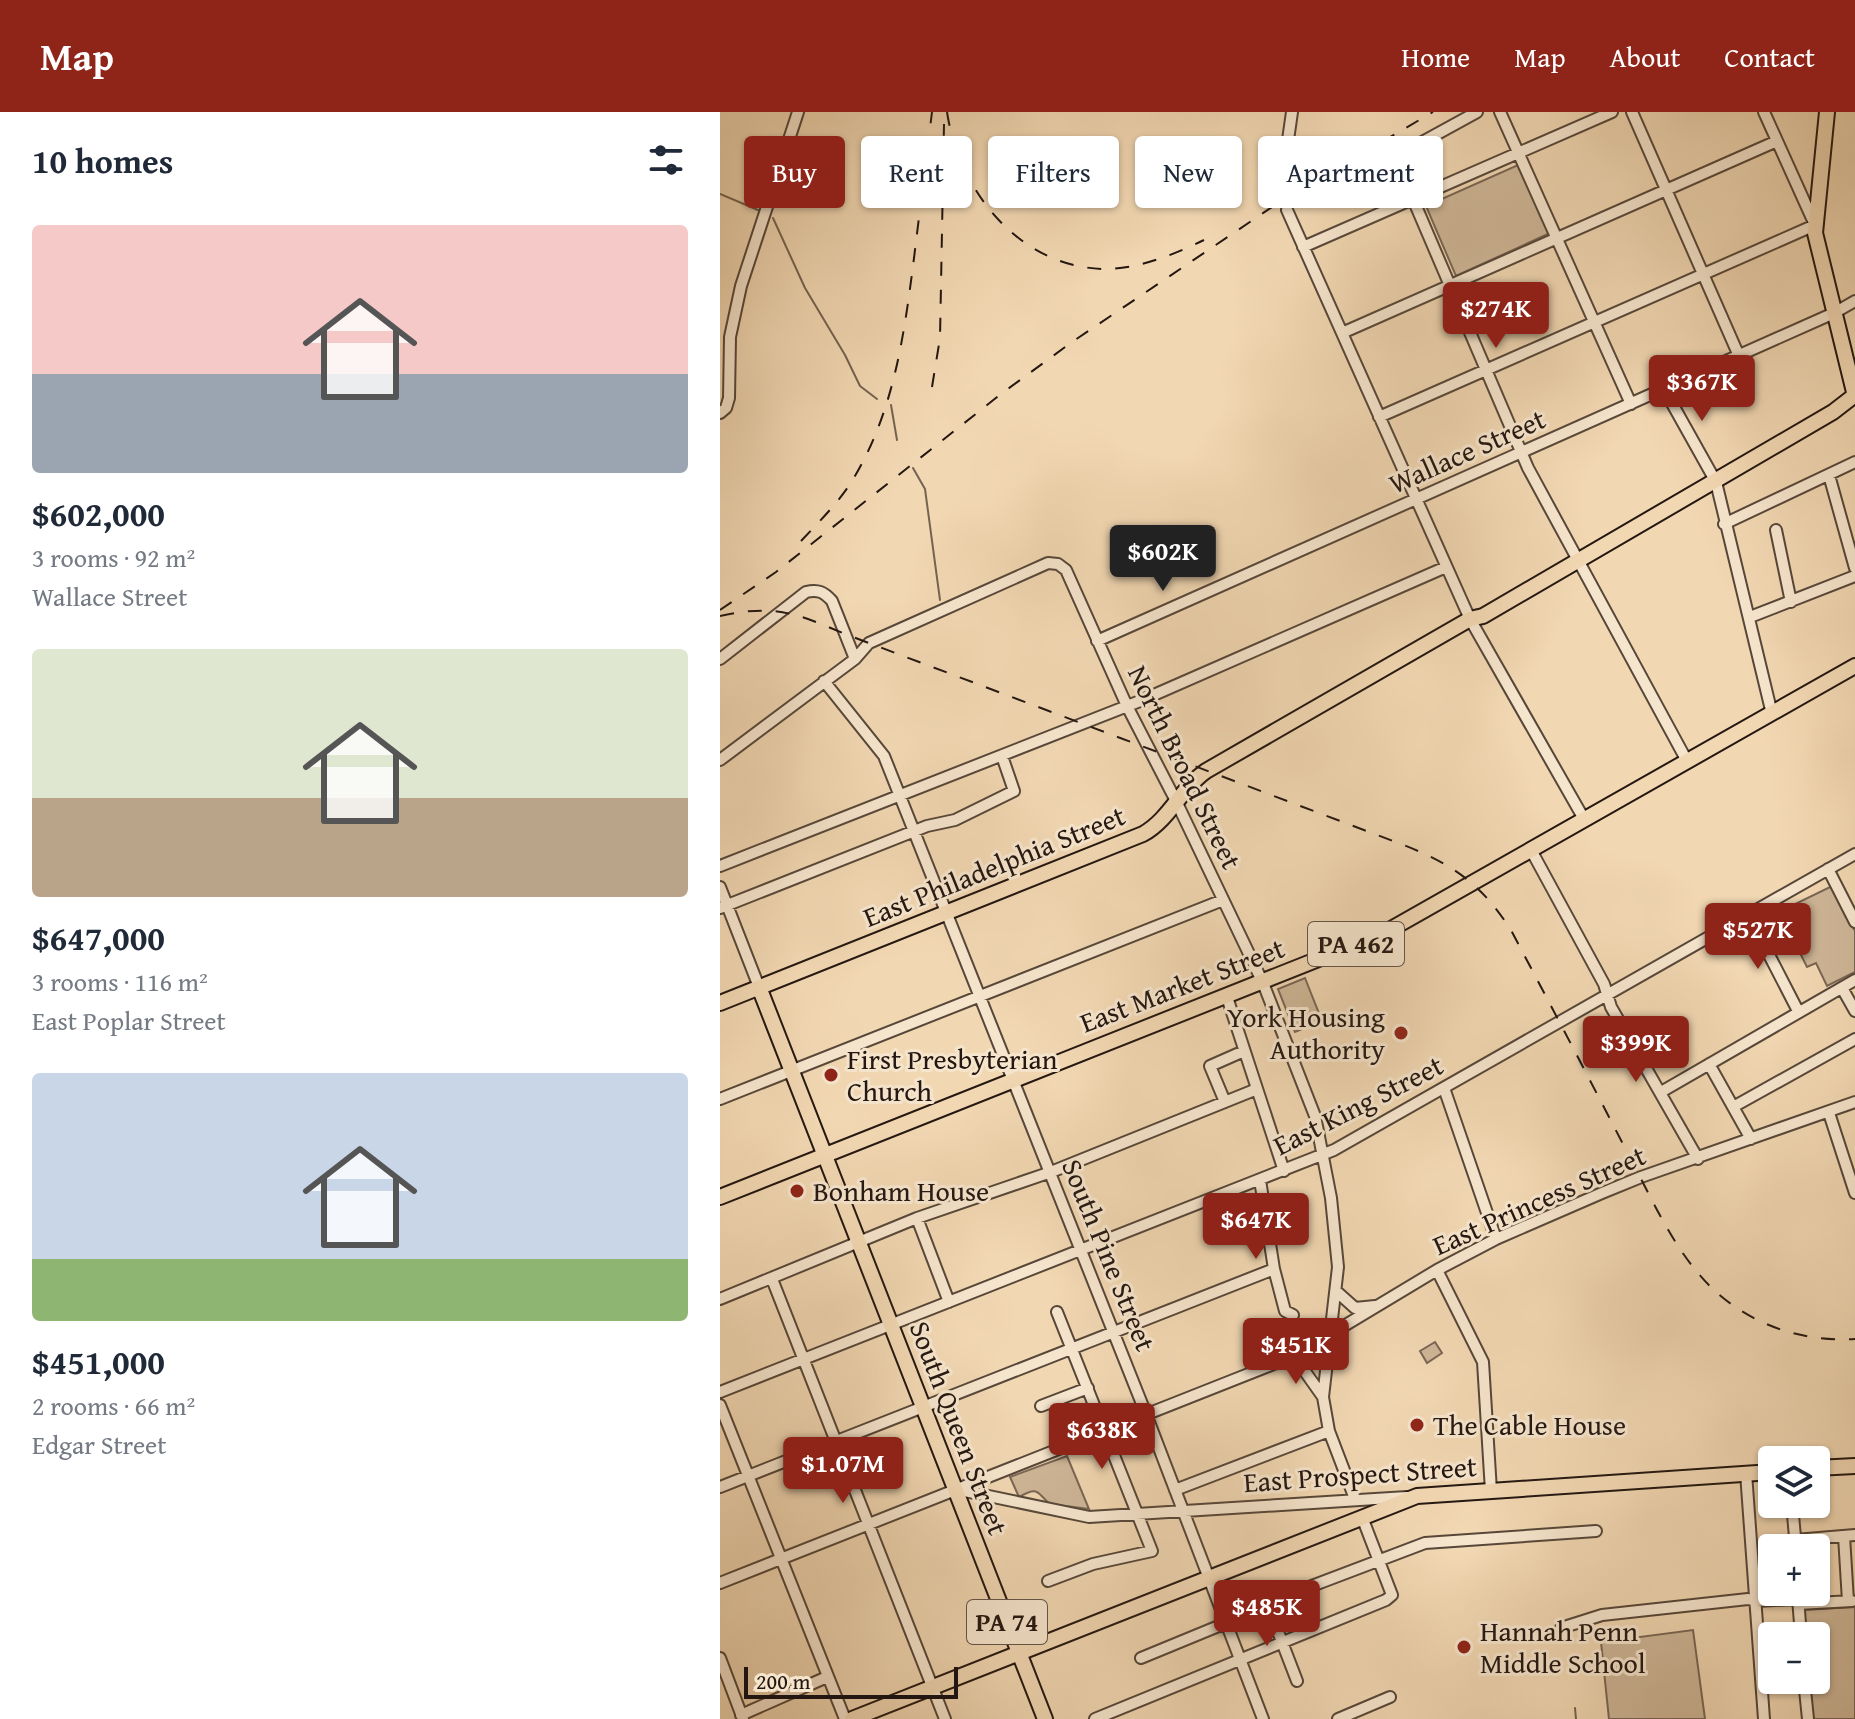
<!DOCTYPE html>
<html lang="en">
<head>
<meta charset="utf-8">
<style>
  :root { --surface:#fff; --page:#f2f2f3; --text:#1f2937; --muted:#747a83; --accent:#8f2418 }
  body { margin:0; font-family:"Gentium Book Plus",serif; background:var(--page); color:var(--text); height:100vh; display:flex; flex-direction:column; font-size:30px; white-space:nowrap }
  * { box-sizing:border-box; margin:0 }
  p { font-size:26px; color:var(--muted) }
  .icon { flex:none; width:44px; height:44px; fill:none; stroke:currentColor; stroke-width:2; stroke-linecap:round; stroke-linejoin:round }
  .map { position:relative; flex:1; overflow:hidden }
  .details { display:flex; flex-direction:column; background:var(--surface); width:720px }
  .details>* { flex:none }
  .guide { position:absolute; left:24px; top:24px; width:760px; height:72px; display:flex; gap:16px }
  .fabs { position:absolute; left:1038px; top:1334px; display:grid; gap:16px }
  .fabs a { display:grid; place-items:center; width:72px; height:72px; border-radius:8px; background:var(--surface); box-shadow:0 2px 6px #0004; font-size:40px }
  .scale { position:absolute; left:24px; bottom:20px; width:214px; box-sizing:border-box; padding-left:8px; border:4px solid #241711; border-top:0; font-size:22px; line-height:28px; white-space:nowrap; color:#241711; -webkit-text-stroke:6px #f6e5cd; paint-order:stroke }
  .price { position:absolute; translate:-50% -68px; padding:0 18px; border-radius:8px; background:var(--accent); color:#fff; font-size:26px; line-height:52px; filter:drop-shadow(0 2px 4px #0008) }
  .price::after { content:''; position:absolute; left:50%; top:48px; width:24px; height:18px; margin-left:-12px; background:inherit; clip-path:polygon(0 0,100% 0,50% 100%) }
  .price.current { background:#222; color:#fff }
  ul { padding:0; list-style:none }
  li { display:grid; align-content:center; gap:16px; height:424px; padding:0 32px }
  li span { display:grid; place-items:center; height:248px; border-radius:8px; color:#555 }
  li>.icon { margin-inline-start:auto }
  span .icon { width:144px; height:144px; fill:#fffc; stroke-width:1 }
  li b { font-size:34px }
  h2 { display:flex; justify-content:space-between; align-items:center; height:96px; padding:0 32px; font-size:34px }
  .chip { padding:0 28px; border-radius:8px; background:var(--surface); box-shadow:0 2px 6px #0004; font-size:28px; line-height:72px }
  .chip.current { background:var(--accent); color:#fff }
  header { display:flex; align-items:center; gap:48px; box-sizing:border-box; height:112px; padding:0 40px; background:var(--accent); color:#fff }
  header strong { font-size:38px }
  nav { display:flex; gap:44px; margin-inline-start:auto; font-size:28px }
  main { display:flex; flex:1; min-height:0 }
  .map>svg:first-child { display:block }
  .green { fill:#ceb697; stroke:#796654; stroke-width:2 }
  .lines { fill:none; stroke-linecap:round; stroke-linejoin:round }
  .stream { stroke:#756351; stroke-width:2 }
  .minor-casing { stroke:#574739; stroke-width:14 }
  .major-casing { stroke:#241711; stroke-width:18 }
  .minor { stroke:#f6e5cd; stroke-width:10 }
  .major { stroke:#f1d7b2; stroke-width:14 }
  .rail { stroke:#241711; stroke-width:2; stroke-dasharray:14 14; stroke-linecap:butt }
  .poi-dot { fill:#8f2418; stroke:#f6e5cd; stroke-width:3 }
  .labels { text-anchor:middle; stroke-width:6; stroke-linejoin:round; paint-order:stroke }
  .shield { fill:#f6e5cd; stroke:#635549; stroke-width:2 }
  .shield-label { font-size:26px; font-weight:bold; fill:#241711 }
  .street-label { font-size:28px; fill:#241711; stroke:#f6e5cd }
  .poi-label { font-size:28px; fill:#241711; stroke:#f6e5cd; text-anchor:start }
</style>
</head>
<body>
<header>
<strong>Map</strong>
<nav><a>Home</a><a>Map</a><a>About</a><a>Contact</a></nav>
</header>
<main>
<section class="details">
<h2>10 homes<svg class="icon" aria-label="filters" viewBox="0 0 24 24"><path d="M4 7h16M4 17h16"/><circle cx="9" cy="7" r="2"/><circle cx="15" cy="17" r="2"/></svg></h2>
<ul>
<li><span style="background:linear-gradient(#f6c9c9 60%,#9aa5b1 0)"><svg class="icon" aria-label="home" viewBox="0 0 24 24"><path d="M3 11l9-7 9 7M6 9v11h12V9"/></svg></span><div><b>$602,000</b><p>3 rooms · 92 m²</p><p>Wallace Street</p></div></li>
<li><span style="background:linear-gradient(#dfe7d0 60%,#b9a48a 0)"><svg class="icon" aria-label="home" viewBox="0 0 24 24"><path d="M3 11l9-7 9 7M6 9v11h12V9"/></svg></span><div><b>$647,000</b><p>3 rooms · 116 m²</p><p>East Poplar Street</p></div></li>
<li><span style="background:linear-gradient(#c9d6e8 75%,#8fb573 0)"><svg class="icon" aria-label="home" viewBox="0 0 24 24"><path d="M3 11l9-7 9 7M6 9v11h12V9"/></svg></span><div><b>$451,000</b><p>2 rooms · 66 m²</p><p>Edgar Street</p></div></li>
</ul>
</section>
<div class="map">
<svg width="1135" height="1607" viewBox="0 0 1135 1607">
  <rect width="100%" height="100%" fill="#f1d7b2"/>
  <filter id="stains"><feTurbulence type="fractalNoise" baseFrequency=".0025" numOctaves="4"/><feColorMatrix values="0 0 0 0 .2 0 0 0 0 .09 0 0 0 0 .02 0 0 0 .5 -.17"/></filter>
  <radialGradient id="worn" r=".72"><stop offset=".6" stop-color="#630" stop-opacity="0"/><stop offset="1" stop-color="#630" stop-opacity=".3"/></radialGradient>
  <path class="green" d="M 798,53 L 830,121 L 736,164 L 706,94 Z
    M 1112,774 L 1135,819 L 1135,860 L 1107,874 L 1096,851 L 1087,855 L 1072,825 L 1079,821 L 1067,796 Z
    M 585,866 L 602,909 L 575,920 L 558,877 Z
    M 715,1230 L 722,1241 L 707,1251 L 700,1239 Z
    M 347,1344 L 369,1397 L 330,1392 C 317,1382 320,1373 299,1385 L 290,1365 Z
    M 1135,1495 L 1135,1607 L 1089,1607 L 1086,1568 L 1096,1568 L 1096,1524 L 1083,1524 L 1081,1498 Z
    M 973,1518 L 985,1607 L 889,1607 L 881,1530 Z"/>
  <g class="lines">
    <path class="stream" d="M 0,82 L 38,98
      M 53,106 L 85,176 L 125,243 L 140,274 L 157,287
      M 171,293 L 177,328
      M 193,356 L 205,377 L 220,488
      M 855,1596 L 856,1607"/>
    <defs>
      <path id="minor" d="M 757,0 L 675,45 L 808,356 L 967,649
        M 780,0 L 911,292
        M 912,0 L 1019,244
        M 563,63 L 572,0
        M 567,98 L 750,507 L 864,707
        M 583,135 L 892,0
        M 622,221 L 1057,29
        M 944,277 L 996,370 L 1052,602
        M 0,301 L 6,296 L 9,286 L 10,225 L 21,174 L 78,0
        M 659,305 L 1095,113 L 1044,0
        M 1109,363 L 1135,456
        M 1004,412 L 1135,350
        M 1056,418 L 1071,490
        M 1030,505 L 1135,464
        M 377,529 L 1114,201 L 1135,189
        M 0,547 L 86,480 C 98,477 104,480 112,489 L 135,547
        M 104,569 L 164,644 L 426,1302 L 543,1607
        M 0,648 L 135,547 L 149,531 L 328,451 L 338,452 L 346,458 L 407,594 L 456,689 L 543,871 L 595,1004 L 611,1086 L 618,1155 L 603,1285 L 609,1319 L 635,1387
        M 811,738 L 884,872 L 891,895 L 978,1047
        M 0,754 L 420,589 L 726,455
        M 1108,757 L 1135,810
        M 0,775 L 39,875
        M 0,796 L 207,714 L 235,708 L 294,679 L 282,644
        M 1028,802 L 1078,899
        M 1122,876 L 1135,899
        M 507,885 L 564,1059
        M 989,952 L 1031,1027
        M 724,976 L 776,1127
        M 941,980 L 1135,868
        M 0,987 L 503,788
        M 505,990 L 490,954 L 524,939
        M 1013,995 L 1135,927
        M 1109,1001 L 1135,1081
        M 540,1068 L 554,1157 L 565,1199 L 573,1203
        M 197,1106 L 229,1190
        M 717,1158 L 763,1250 L 771,1379
        M 52,1167 L 225,1607
        M 616,1179 L 635,1196 L 655,1194
        M 0,1187 L 197,1106 L 331,1060 L 537,977
        M 574,1244 L 603,1285
        M 0,1280 L 614,1038 L 1135,742
        M 0,1293 L 125,1607
        M 321,1294 L 368,1276
        M 1026,1361 L 1044,1607
        M 0,1375 L 554,1157
        M 235,1377 L 369,1405 L 687,1385
        M 455,1378 L 609,1319
        M 1072,1392 L 1076,1436
        M 1124,1424 L 1128,1489
        M 1075,1428 L 1135,1423
        M 328,1469 L 373,1452 L 432,1439 L 337,1200
        M 0,1471 L 574,1244 L 717,1158 L 776,1127 L 882,1081 L 921,1065 L 1135,990
        M 1078,1486 L 1081,1524
        M 547,1491 L 577,1569
        M 1078,1492 L 1132,1489
        M 841,1516 L 882,1503 L 1028,1487 L 1036,1489 L 1078,1487
        M 0,1546 L 23,1607
        M 421,1546 L 506,1511 L 514,1504 L 547,1491 L 705,1431 L 876,1419
        M 1084,1568 L 1088,1607
        M 21,1603 L 107,1565
        M 375,1607 L 666,1488 L 672,1483 L 642,1405
        M 618,1607 L 670,1585"/>
      <path id="major" d="M 1107,0 L 1095,121 L 1135,284
        M 39,875 L 325,1607
        M 0,891 L 423,722 C 450,707 461,676 486,659 L 750,507 L 763,504 L 1113,300 L 1135,283
        M 0,1085 L 664,821 L 1135,554
        M 1096,1356 L 1135,1354
        M 132,1607 L 697,1384 L 1052,1360"/>
    </defs>
    <use href="#minor" class="minor-casing"/>
    <use href="#major" class="major-casing"/>
    <use href="#minor" class="minor"/>
    <use href="#major" class="major"/>
    <path class="rail" d="M 227,0 C 239,79 299,155 384,157 C 418,157 453,143 484,128
      M 212,275 L 220,226 L 224,12
      M 81,429 C 99,410 118,391 132,369 C 174,300 184,224 194,146 C 200,97 206,49 212,0
      M 0,498 L 56,460 L 281,282 L 352,230 L 561,89 L 713,0
      M 0,504 C 54,492 76,501 125,522 L 681,732 C 733,752 763,773 792,820 C 830,892 868,964 905,1036 C 931,1084 954,1141 995,1179 C 1034,1214 1083,1230 1135,1227"/>
  </g>
  <g class="poi-dot">
    <circle cx="681" cy="921" r="8"/>
    <circle cx="111" cy="963" r="8"/>
    <circle cx="77" cy="1079" r="8"/>
    <circle cx="697" cy="1313" r="8"/>
    <circle cx="744" cy="1535" r="8"/>
  </g>
  <g class="labels">
    <g class="shield">
      <rect x="588" y="810" width="96" height="44" rx="6"/>
      <rect x="247" y="1488" width="80" height="44" rx="6"/>
    </g>
    <g class="shield-label">
      <text x="636" y="841">PA 462</text>
      <text x="287" y="1519">PA 74</text>
    </g>
    <g class="street-label">
      <text transform="translate(747 339) rotate(-24)" y="10">Wallace Street</text>
      <text transform="translate(465 655) rotate(64)" y="10">North Broad Street</text>
      <text transform="translate(274 754) rotate(-22)" y="10">East Philadelphia Street</text>
      <text transform="translate(462 873) rotate(-21)" y="10">East Market Street</text>
      <text transform="translate(638 993) rotate(-27)" y="10">East King Street</text>
      <text transform="translate(819 1088) rotate(-24)" y="10">East Princess Street</text>
      <text transform="translate(389 1143) rotate(68)" y="10">South Pine Street</text>
      <text transform="translate(239 1316) rotate(69)" y="10">South Queen Street</text>
      <text transform="translate(640 1362) rotate(-4)" y="10">East Prospect Street</text>
    </g>
    <g class="poi-label">
      <text x="665" y="915" text-anchor="end">York Housing<tspan x="665" dy="32">Authority</tspan></text>
      <text x="127" y="957">First Presbyterian<tspan x="127" dy="32">Church</tspan></text>
      <text x="93" y="1089">Bonham House</text>
      <text x="713" y="1323">The Cable House</text>
      <text x="760" y="1529">Hannah Penn<tspan x="760" dy="32">Middle School</tspan></text>
    </g>
  </g>
  <rect width="100%" height="100%" filter="url(#stains)"/>
  <rect width="100%" height="100%" fill="url(#worn)"/>
</svg>
<div class="fabs">
<a><svg class="icon" aria-label="layers" viewBox="0 0 24 24"><path d="M12 4l9 5-9 5-9-5zM3 14l9 5 9-5"/></svg></a>
<a>+</a>
<a>−</a>
</div>
<div class="scale">200 m</div>
<b class="price" style="left:776px;top:238px">$274K</b>
<b class="price" style="left:982px;top:311px">$367K</b>
<b class="price current" style="left:443px;top:481px">$602K</b>
<b class="price" style="left:1038px;top:859px">$527K</b>
<b class="price" style="left:916px;top:972px">$399K</b>
<b class="price" style="left:536px;top:1149px">$647K</b>
<b class="price" style="left:576px;top:1274px">$451K</b>
<b class="price" style="left:382px;top:1359px">$638K</b>
<b class="price" style="left:123px;top:1393px">$1.07M</b>
<b class="price" style="left:547px;top:1536px">$485K</b>
<div class="guide">
<a class="chip current">Buy</a>
<a class="chip">Rent</a>
<a class="chip">Filters</a>
<a class="chip">New</a>
<a class="chip">Apartment</a>
</div>
</div>
</main>
</body>
</html>
